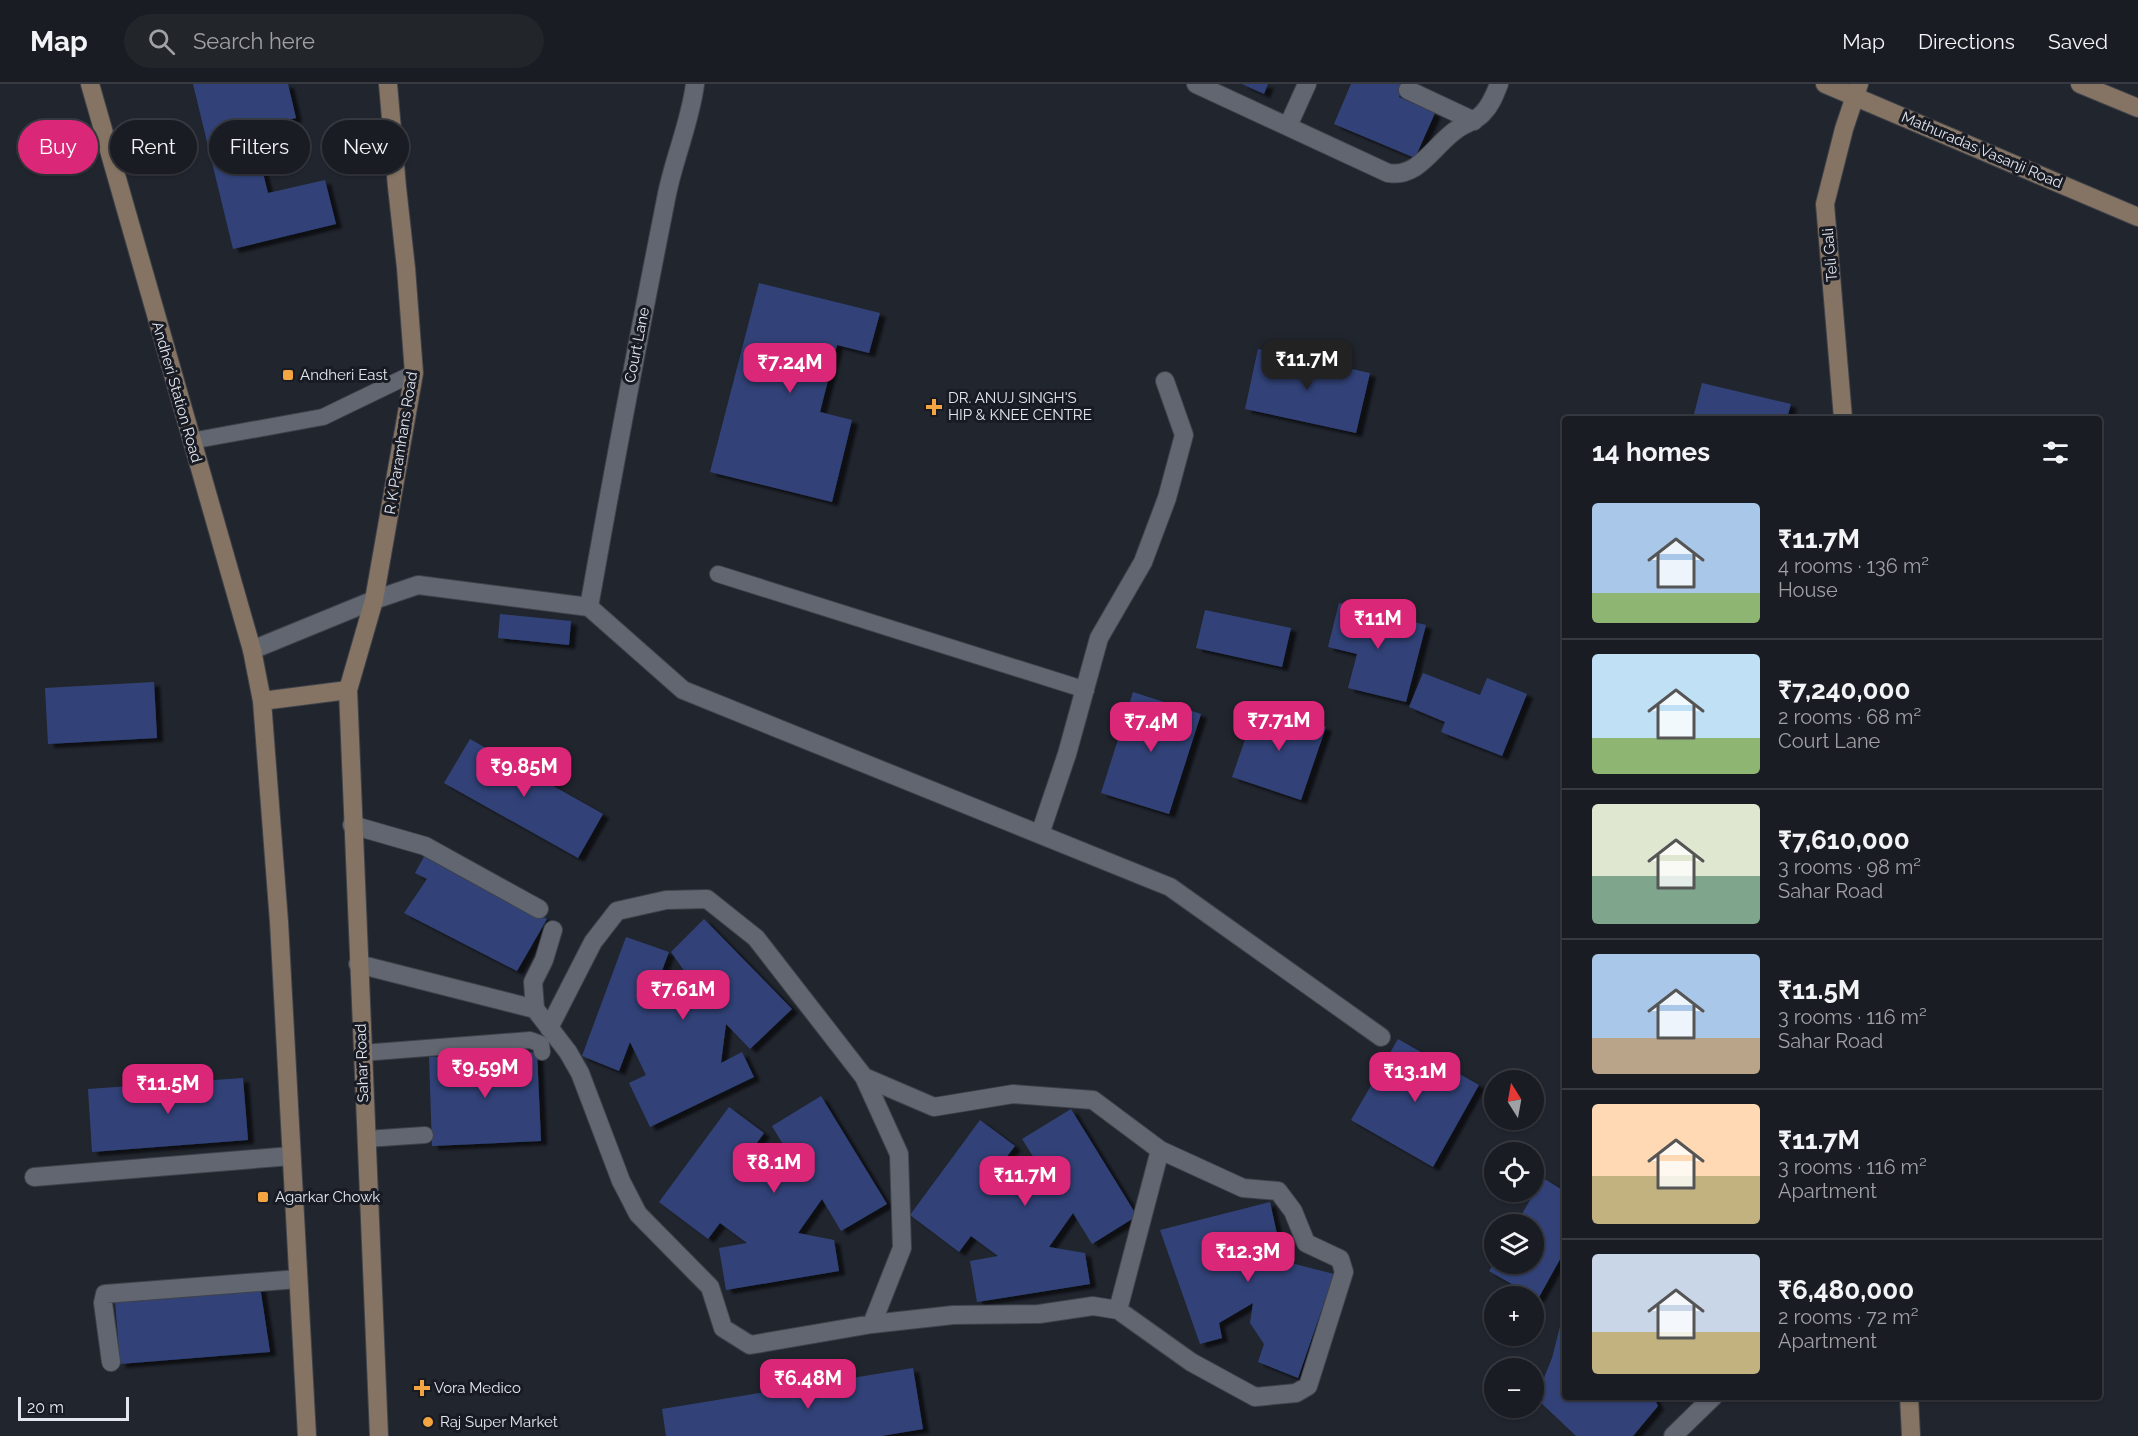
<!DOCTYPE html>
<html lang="en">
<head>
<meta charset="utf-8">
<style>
  :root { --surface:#191c22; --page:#22252a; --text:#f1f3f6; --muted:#9fa1a5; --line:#373a40; --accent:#db2777 }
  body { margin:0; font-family:Raleway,sans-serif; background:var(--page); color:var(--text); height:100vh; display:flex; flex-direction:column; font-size:22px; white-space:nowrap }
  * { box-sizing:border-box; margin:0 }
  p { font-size:20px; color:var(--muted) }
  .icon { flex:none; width:33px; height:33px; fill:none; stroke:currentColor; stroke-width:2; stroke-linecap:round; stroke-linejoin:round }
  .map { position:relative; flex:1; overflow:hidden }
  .sheet { position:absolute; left:1562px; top:332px; width:540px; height:984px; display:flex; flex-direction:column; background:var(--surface); border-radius:6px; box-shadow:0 2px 4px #0004,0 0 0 2px var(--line) }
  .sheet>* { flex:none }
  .banner { position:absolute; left:18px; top:36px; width:570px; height:54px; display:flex; gap:12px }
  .needle { width:39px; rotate:349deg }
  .fabs { position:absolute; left:1484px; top:986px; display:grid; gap:12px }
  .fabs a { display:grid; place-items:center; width:60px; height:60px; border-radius:50%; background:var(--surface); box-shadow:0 2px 4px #0004,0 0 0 2px var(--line); font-size:30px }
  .scale { position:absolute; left:18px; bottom:15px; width:111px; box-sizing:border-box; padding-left:6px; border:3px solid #e4e6ed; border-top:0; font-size:16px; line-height:21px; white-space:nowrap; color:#e4e6ed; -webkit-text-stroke:4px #181b24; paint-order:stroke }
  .price { position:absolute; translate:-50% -51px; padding:0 14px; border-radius:12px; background:var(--accent); color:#fff; font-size:20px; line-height:39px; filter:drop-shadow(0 2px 3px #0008) }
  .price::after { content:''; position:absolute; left:50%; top:36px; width:18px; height:14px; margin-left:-9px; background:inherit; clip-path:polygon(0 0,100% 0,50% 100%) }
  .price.active { background:#222; color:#fff }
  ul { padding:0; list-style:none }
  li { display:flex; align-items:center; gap:18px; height:150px; padding:0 30px }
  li+li { border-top:2px solid var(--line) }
  li span { display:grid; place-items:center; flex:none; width:168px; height:120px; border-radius:6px; color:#555 }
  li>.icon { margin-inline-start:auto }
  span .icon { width:72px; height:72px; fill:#fffc; stroke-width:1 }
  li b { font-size:26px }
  h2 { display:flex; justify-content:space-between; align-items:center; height:72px; padding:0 30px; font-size:26px }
  .pill { padding:0 21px; border-radius:27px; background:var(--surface); box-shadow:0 2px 4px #0004,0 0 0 2px var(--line); font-size:21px; line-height:54px }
  .pill.active { background:var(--accent); color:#fff }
  header { display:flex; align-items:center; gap:36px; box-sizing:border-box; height:84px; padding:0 30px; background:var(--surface); border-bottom:2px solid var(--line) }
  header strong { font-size:28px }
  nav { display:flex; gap:33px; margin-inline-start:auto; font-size:21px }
  .search { width:420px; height:54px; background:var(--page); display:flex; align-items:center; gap:15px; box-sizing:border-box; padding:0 21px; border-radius:33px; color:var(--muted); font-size:22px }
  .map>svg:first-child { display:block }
  .building { fill:#314378; filter:url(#shadow) }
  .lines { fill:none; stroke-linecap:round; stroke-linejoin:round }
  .lane-casing { stroke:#3f424a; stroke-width:18 }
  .street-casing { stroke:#3f424a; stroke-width:20 }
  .secondary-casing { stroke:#3f424a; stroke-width:20 }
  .lane { stroke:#616671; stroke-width:16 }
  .street { stroke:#616671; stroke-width:18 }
  .secondary { stroke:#857463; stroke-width:18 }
  .poi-dot { fill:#f2a541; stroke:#181b24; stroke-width:2 }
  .labels { text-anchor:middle; stroke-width:6; stroke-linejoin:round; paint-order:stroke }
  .street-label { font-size:15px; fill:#e4e6ed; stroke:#181b24 }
  .poi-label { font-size:15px; fill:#e4e6ed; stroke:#181b24; text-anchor:start }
</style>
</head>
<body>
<header>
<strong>Map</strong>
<div class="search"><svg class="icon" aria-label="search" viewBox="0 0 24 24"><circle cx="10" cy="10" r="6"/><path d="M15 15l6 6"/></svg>Search here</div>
<nav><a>Map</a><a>Directions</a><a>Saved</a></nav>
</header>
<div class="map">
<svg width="2138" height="1352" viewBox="0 0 2138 1352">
  <defs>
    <filter id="shadow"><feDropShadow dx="6" dy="4" stdDeviation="1.5" flood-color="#0009"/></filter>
  </defs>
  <rect width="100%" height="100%" fill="#21252e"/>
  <path class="building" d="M 193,0 L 288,0 L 296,34 L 252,45 L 268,109 L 325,96 L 336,140 L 233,165 Z
    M 1242,0 L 1268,0 L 1264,10 Z
    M 1351,0 L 1405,0 L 1399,13 L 1435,29 L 1415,74 L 1334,40 Z
    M 759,199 L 880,229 L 869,269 L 837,261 L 820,328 L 852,336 L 832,418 L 710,388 Z
    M 1258,265 L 1370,289 L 1356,349 L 1245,325 Z
    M 1702,299 L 1791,320 L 1787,334 L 1693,334 Z
    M 1339,519 L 1426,541 L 1406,618 L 1348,604 L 1357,570 L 1328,563 Z
    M 1205,526 L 1291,544 L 1282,583 L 1196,564 Z
    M 500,530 L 571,537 L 569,561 L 498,554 Z
    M 1423,589 L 1480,611 L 1487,594 L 1527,610 L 1502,672 L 1441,648 L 1445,638 L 1409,623 Z
    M 154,598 L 157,654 L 48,660 L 45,604 Z
    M 1133,608 L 1201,630 L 1169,730 L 1101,709 Z
    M 1257,621 L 1326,643 L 1301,716 L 1232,693 Z
    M 470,655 L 603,730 L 578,774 L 444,699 Z
    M 425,771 L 547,835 L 517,887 L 404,829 L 427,795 L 415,789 Z
    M 704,835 L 792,925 L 750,965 L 726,940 L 721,979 L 742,968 L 754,993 L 650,1043 L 629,999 L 646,991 L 630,958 L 619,987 L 582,972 L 626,853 L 669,868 L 652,913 L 692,898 L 671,868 Z
    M 1398,955 L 1479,1001 L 1433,1083 L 1351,1036 Z
    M 537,968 L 541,1057 L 432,1062 L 429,973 Z
    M 243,994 L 248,1056 L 92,1068 L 88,1005 Z
    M 821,1012 L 887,1120 L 841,1147 L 822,1115 L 798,1149 L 834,1156 L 839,1187 L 726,1206 L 719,1164 L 747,1159 L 720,1139 L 708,1155 L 659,1118 L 729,1023 L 764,1049 L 751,1067 L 790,1072 L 772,1042 Z
    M 1071,1025 L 1137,1132 L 1092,1160 L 1073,1129 L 1049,1163 L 1085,1169 L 1090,1200 L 977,1218 L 970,1177 L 998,1172 L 971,1152 L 959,1168 L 910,1131 L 980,1036 L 1015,1062 L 1002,1079 L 1041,1085 L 1022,1055 Z
    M 1543,1094 L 1564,1107 L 1564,1168 L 1538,1215 L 1489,1187 L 1494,1179 L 1533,1179 L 1533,1140 L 1516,1140 Z
    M 1270,1118 L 1283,1177 L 1334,1190 L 1298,1294 L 1258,1278 L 1264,1260 L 1250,1239 L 1253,1219 L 1219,1239 L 1222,1254 L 1200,1260 L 1160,1146 Z
    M 260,1202 L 270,1268 L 120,1280 L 115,1216 Z
    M 1564,1227 L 1564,1312 L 1653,1312 L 1658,1322 L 1633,1352 L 1576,1352 L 1536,1314 L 1552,1274 Z
    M 913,1284 L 923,1345 L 881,1352 L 666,1352 L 662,1325 Z"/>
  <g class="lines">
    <defs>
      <path id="lane" d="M 191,357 L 323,333 L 414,289
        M 718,490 L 1086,606
        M 362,969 L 530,956 L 541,960 L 542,968
        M 366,1055 L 425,1051"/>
      <path id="street" d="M 1196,0 L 1388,89 C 1419,94 1433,62 1456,46 C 1465,39 1475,38 1483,29 C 1491,21 1495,10 1499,0
        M 1408,6 L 1474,37
        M 1288,42 L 1307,0
        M 589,523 C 613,387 639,251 666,115 C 673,76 690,40 695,0
        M 252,566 L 374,516 L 418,501 L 589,523 L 683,606 L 1170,803 L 1381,953
        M 352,741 L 425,762 L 539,825
        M 1040,750 L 1067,670 L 1099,554 L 1143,478 L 1167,414 L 1184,351 L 1165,297
        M 358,880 L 535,925
        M 549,944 L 593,858 L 617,827 L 666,816 L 707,815 L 756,854 L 864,993 L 899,1070 L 902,1164 L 872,1240 L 750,1261 L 723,1244 L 710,1203 L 638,1130 L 621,1097 L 580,989 L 568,968 L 535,925 L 533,898 L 544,876 L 553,846
        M 864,993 L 934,1023 L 1013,1010 L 1093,1016 L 1160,1066 L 1243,1104 L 1278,1107 L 1293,1127 L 1306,1159 L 1340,1175 L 1344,1188 L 1308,1302 L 1296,1309 L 1255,1313 L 1191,1278 L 1118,1226 L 1093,1222 L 1039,1230 L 953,1231 L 872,1240
        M 34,1093 L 291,1072
        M 1118,1226 L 1160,1066
        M 111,1278 L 103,1219 L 105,1210 L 298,1195
        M 1673,1352 L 1714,1312"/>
      <path id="secondary" d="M 90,0 L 252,566 L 262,617 L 279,838 L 307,1352
        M 1825,0 L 2138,133
        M 2080,0 L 2138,24
        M 1843,334 L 1825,120 L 1844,45 L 1859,0
        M 262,617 L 348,606
        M 1909,1312 L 1911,1352
        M 379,1352 L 348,606 L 374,516 L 414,289 L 406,184 L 397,103 L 388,0"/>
    </defs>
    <use href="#lane" class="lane-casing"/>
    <use href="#street" class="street-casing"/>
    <use href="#secondary" class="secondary-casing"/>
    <use href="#lane" class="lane"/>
    <use href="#street" class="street"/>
    <use href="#secondary" class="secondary"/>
  </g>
  <g class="poi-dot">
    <rect x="282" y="285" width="12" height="12" rx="3"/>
    <path d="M931 314h6v6h6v6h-6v6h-6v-6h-6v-6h6z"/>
    <rect x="257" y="1107" width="12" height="12" rx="3"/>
    <path d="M419 1295h6v6h6v6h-6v6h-6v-6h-6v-6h6z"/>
    <circle cx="428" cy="1338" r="6"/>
  </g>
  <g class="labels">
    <g class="street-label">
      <text transform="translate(1982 66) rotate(23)" y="5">Mathuradas Vasanji Road</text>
      <text transform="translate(1830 171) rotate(-95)" y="5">Teli Gali</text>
      <text transform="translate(637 261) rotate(-79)" y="5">Court Lane</text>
      <text transform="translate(177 308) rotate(74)" y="5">Andheri Station Road</text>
      <text transform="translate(401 359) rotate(-81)" y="5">R K Paramhans Road</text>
      <text transform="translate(362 979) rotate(-92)" y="5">Sahar Road</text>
    </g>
    <g class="poi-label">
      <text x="300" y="296">Andheri East</text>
      <text x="948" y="319">DR. ANUJ SINGH'S<tspan x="948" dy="17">HIP &amp; KNEE CENTRE</tspan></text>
      <text x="275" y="1118">Agarkar Chowk</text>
      <text x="434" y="1309">Vora Medico</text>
      <text x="440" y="1343">Raj Super Market</text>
    </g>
  </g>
</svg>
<div class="fabs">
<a><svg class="needle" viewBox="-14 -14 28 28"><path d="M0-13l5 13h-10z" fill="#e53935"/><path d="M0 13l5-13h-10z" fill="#9fa1a5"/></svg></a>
<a><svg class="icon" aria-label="locate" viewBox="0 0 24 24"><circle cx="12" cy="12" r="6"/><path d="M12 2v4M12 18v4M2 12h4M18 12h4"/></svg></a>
<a><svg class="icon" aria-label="layers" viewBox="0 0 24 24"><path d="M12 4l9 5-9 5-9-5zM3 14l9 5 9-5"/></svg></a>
<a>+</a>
<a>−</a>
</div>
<div class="scale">20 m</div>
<b class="price active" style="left:1307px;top:307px">₹11.7M</b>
<b class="price" style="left:790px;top:310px">₹7.24M</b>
<b class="price" style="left:1378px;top:566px">₹11M</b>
<b class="price" style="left:1279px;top:668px">₹7.71M</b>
<b class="price" style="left:1151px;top:669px">₹7.4M</b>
<b class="price" style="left:524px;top:714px">₹9.85M</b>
<b class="price" style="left:683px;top:937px">₹7.61M</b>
<b class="price" style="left:485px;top:1015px">₹9.59M</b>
<b class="price" style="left:1415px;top:1019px">₹13.1M</b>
<b class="price" style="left:168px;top:1031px">₹11.5M</b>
<b class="price" style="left:774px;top:1110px">₹8.1M</b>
<b class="price" style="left:1025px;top:1123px">₹11.7M</b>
<b class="price" style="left:1248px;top:1199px">₹12.3M</b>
<b class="price" style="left:808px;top:1326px">₹6.48M</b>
<div class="banner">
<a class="pill active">Buy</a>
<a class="pill">Rent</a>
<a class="pill">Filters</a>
<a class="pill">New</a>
</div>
<section class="sheet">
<h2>14 homes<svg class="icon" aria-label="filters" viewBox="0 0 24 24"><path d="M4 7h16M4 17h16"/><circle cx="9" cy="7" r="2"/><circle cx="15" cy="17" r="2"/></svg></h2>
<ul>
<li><span style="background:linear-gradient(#a9c7e8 75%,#8fb573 0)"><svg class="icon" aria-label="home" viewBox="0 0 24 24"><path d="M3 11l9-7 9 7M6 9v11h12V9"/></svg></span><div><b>₹11.7M</b><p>4 rooms · 136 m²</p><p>House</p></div></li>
<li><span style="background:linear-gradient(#bfe0f5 70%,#8fb573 0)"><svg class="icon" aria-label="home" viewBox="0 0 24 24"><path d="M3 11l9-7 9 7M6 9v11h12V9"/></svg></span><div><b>₹7,240,000</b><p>2 rooms · 68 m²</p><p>Court Lane</p></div></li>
<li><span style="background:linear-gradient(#dfe7d0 60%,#7fa58c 0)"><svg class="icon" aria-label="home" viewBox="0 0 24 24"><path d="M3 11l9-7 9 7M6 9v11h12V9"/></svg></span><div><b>₹7,610,000</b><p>3 rooms · 98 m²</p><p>Sahar Road</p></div></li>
<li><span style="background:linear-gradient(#a9c7e8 70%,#b9a48a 0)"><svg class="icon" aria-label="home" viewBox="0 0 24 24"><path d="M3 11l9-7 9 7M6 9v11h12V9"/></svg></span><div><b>₹11.5M</b><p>3 rooms · 116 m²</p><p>Sahar Road</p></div></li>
<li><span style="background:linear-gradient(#ffd9b3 60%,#c2b280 0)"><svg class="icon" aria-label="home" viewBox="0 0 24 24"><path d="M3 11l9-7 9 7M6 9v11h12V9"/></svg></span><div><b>₹11.7M</b><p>3 rooms · 116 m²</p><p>Apartment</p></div></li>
<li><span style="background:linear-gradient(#c9d6e8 65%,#c2b280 0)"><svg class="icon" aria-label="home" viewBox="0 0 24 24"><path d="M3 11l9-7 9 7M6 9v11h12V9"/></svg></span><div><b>₹6,480,000</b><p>2 rooms · 72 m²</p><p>Apartment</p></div></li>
</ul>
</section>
</div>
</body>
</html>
